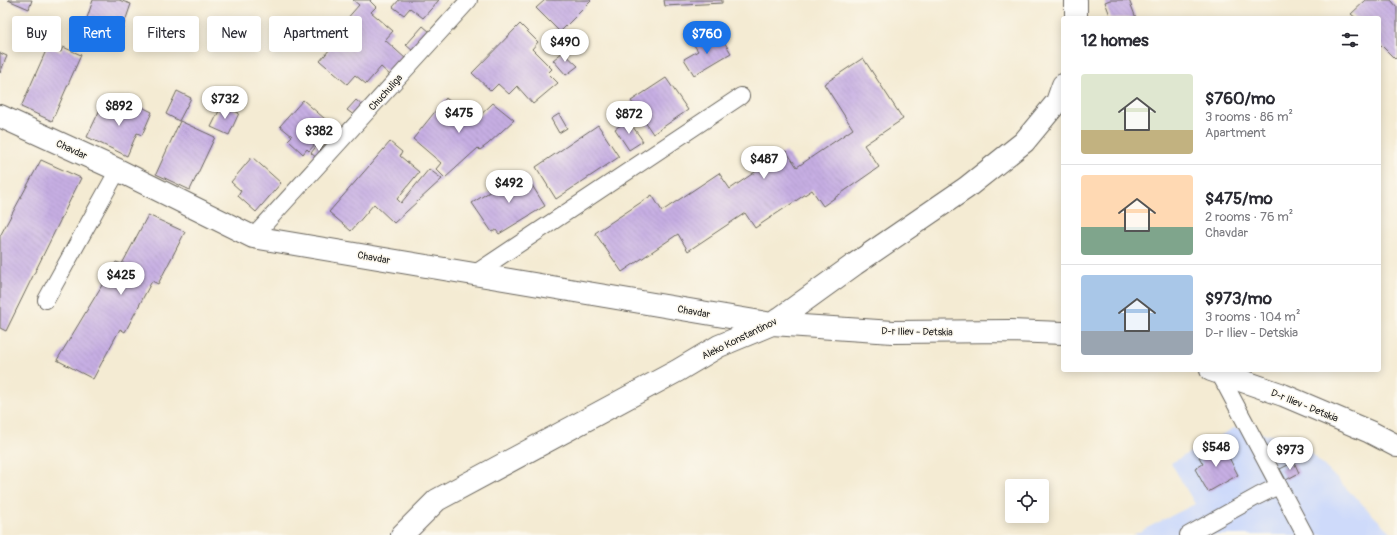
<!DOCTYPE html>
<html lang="en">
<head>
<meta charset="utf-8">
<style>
  :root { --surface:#fff; --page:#f2f2f3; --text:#2b2b33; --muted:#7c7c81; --line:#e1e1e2; --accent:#1a73e8 }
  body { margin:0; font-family:Pangolin,sans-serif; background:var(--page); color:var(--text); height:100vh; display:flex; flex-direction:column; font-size:15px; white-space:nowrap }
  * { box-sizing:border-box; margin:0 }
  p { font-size:13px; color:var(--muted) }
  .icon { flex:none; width:22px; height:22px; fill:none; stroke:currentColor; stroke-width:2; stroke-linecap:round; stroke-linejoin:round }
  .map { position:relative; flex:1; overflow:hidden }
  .panel { position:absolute; left:1061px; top:16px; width:320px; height:356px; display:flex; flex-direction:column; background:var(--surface); border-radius:4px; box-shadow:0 2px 10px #0003 }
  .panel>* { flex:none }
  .banner { position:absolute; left:12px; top:16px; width:380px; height:36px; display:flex; gap:8px }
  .controls { position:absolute; left:1005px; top:479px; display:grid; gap:8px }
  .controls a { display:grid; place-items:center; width:44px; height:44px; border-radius:4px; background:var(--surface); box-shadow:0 2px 10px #0003; font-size:20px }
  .price { position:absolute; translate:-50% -34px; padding:0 9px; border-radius:14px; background:#fff; color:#222; font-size:13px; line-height:26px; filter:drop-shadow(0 1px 2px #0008) }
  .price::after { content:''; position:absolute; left:50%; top:24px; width:12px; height:9px; margin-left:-6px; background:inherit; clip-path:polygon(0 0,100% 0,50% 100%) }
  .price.current { background:var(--accent); color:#fff }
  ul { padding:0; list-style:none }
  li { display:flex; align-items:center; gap:12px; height:100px; padding:0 20px }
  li+li { border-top:1px solid var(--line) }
  li span { display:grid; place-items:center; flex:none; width:112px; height:80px; border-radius:4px; color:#555 }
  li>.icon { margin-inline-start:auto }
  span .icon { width:48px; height:48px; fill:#fffc; stroke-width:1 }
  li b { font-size:17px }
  h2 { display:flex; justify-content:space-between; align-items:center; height:48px; padding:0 20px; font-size:17px }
  .chip { padding:0 14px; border-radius:4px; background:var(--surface); box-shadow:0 2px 10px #0003; font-size:14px; line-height:36px }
  .chip.current { background:var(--accent); color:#fff }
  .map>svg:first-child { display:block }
  .built { fill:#cedafa }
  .building { fill:url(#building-back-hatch) }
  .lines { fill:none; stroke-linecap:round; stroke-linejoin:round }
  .lane-casing { stroke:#68645c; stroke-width:18 }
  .street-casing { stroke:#68645c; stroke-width:24 }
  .secondary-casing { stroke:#68645c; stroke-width:24 }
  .lane { stroke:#fff; stroke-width:16 }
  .street { stroke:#fff; stroke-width:22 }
  .secondary { stroke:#fff; stroke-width:22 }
  .labels { text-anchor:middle; stroke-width:3; stroke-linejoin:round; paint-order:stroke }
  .street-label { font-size:10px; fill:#1c1c1c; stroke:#fbf7ec }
</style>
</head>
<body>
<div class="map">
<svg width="1397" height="535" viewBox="0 0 1397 535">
  <defs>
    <pattern id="building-back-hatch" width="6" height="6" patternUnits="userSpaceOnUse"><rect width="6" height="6" fill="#c6aee3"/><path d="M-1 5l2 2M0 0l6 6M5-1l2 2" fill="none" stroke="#aa95c2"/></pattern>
  </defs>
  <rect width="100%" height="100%" fill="#fbf7ec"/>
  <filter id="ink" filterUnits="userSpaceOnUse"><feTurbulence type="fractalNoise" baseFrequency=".025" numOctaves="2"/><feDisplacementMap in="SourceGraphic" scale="8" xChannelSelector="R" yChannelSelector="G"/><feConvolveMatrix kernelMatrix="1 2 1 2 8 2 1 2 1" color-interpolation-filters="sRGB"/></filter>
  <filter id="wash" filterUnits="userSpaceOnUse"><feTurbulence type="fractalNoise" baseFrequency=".012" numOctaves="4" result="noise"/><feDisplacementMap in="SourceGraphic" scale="16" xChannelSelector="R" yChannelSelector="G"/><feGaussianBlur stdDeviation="0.9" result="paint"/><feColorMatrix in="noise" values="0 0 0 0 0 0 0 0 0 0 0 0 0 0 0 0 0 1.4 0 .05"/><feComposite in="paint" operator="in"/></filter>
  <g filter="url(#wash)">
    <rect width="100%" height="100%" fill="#f4ebd3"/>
    <path class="built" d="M 1234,428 L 1298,440 L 1393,535 L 1133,535 L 1195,504 L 1171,463 Z"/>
    <g id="blocks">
      <path class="building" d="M 8,0 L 32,0 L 29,9 Z
        M 93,0 L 119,0 L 131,4 L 120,36 L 85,24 Z
        M 353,0 L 371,0 L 370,1 L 376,7 L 371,12 L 393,31 L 385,40 L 406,59 L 391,76 L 381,67 L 366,84 L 355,75 L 347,84 L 320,61 L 350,25 L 345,21 L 359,5 Z
        M 399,0 L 439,0 L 423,18 L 410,8 L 404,15 L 393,7 Z
        M 545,0 L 590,0 L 591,1 L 560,32 L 536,8 Z
        M 664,0 L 722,0 L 722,3 L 665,6 Z
        M 1110,0 L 1129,0 L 1136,18 L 1111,18 L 1105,2 Z
        M 1366,0 L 1391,0 L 1397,7 L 1397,57 L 1395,59 L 1381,45 L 1380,46 L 1379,44 L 1379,18 L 1356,18 L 1351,14 Z
        M 316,23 L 323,28 L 316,37 L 309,31 Z
        M 520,24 L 538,42 L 532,49 L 552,69 L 548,73 L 558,83 L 533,104 L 517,86 L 509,94 L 498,84 L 491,91 L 472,73 Z
        M 423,26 L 430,32 L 413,51 L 406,45 Z
        M 721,37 L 731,53 L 694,75 L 684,59 L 698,51 L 694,45 L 705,38 L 709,44 Z
        M 48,46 L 61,52 L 63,47 L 81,55 L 52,121 L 21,107 Z
        M 563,52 L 578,66 L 566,75 L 553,60 Z
        M 0,53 L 7,56 L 0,73 Z
        M 863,58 L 903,119 L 864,145 L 879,167 L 823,206 L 812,190 L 755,228 L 745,213 L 688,251 L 678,234 L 622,272 L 595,233 L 652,195 L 662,211 L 719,173 L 730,189 L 786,151 L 797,167 L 853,129 L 824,84 Z
        M 666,78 L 688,110 L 653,134 L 631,101 Z
        M 177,91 L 191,98 L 179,121 L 166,114 Z
        M 446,98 L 470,119 L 468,122 L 471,124 L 493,103 L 514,120 L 488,144 L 480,150 L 478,148 L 445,178 L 436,169 L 441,163 L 413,139 Z
        M 303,100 L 332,125 L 309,151 L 307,149 L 303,154 L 288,140 L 292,136 L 280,126 Z
        M 356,100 L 364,107 L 355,116 L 347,110 Z
        M 103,103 L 128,115 L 134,103 L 152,112 L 142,135 L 137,133 L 127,156 L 87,137 Z
        M 222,105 L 239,113 L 229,135 L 211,127 Z
        M 559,114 L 567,128 L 559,133 L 551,119 Z
        M 628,120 L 643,141 L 629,150 L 615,129 Z
        M 180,121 L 215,137 L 190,190 L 156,174 Z
        M 598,125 L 619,157 L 556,199 L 536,167 Z
        M 390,142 L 402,152 L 400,156 L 419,172 L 397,199 L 401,203 L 429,169 L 442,179 L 394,223 L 374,204 L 351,231 L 329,212 Z
        M 318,144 L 327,152 L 319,160 L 311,153 Z
        M 252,157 L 281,183 L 256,212 L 238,196 L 241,191 L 231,182 Z
        M 41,160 L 81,178 L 6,331 L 0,328 L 0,236 Z
        M 525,174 L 545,206 L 499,234 L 496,230 L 492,232 L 472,203 L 510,179 L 512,182 Z
        M 148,215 L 185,232 L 158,284 L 152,281 L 125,332 L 120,329 L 93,379 L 57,360 L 116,262 L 122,264 Z
        M 1222,444 L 1238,475 L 1208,492 L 1195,469 L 1203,464 L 1199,457 Z
        M 1294,462 L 1299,473 L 1286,480 L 1280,469 Z"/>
    </g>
  </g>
  <g filter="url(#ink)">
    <use href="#blocks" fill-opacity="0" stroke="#68645c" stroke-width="1"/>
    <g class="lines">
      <defs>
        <path id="lane" d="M 253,237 L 469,0
          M 474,274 L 741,96
          M 46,300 L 118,170
          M 1219,373 L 1305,535
          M 1188,535 L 1258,496 L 1278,486"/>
        <path id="street" d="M 1076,0 L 1076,18
          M 0,116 L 118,170 L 253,237 L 772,324 L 855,264 L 966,188 L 1024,142 L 1057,102 L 1063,85"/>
        <path id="secondary" d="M 1211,370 L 1283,395 L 1370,432 L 1397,446
          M 402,535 L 437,500 L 677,371 L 719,346 L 772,324 L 893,332 L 1010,331 L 1063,333"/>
      </defs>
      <use href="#lane" class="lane-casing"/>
      <use href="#street" class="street-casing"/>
      <use href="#secondary" class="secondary-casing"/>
      <use href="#lane" class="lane"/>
      <use href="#street" class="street"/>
      <use href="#secondary" class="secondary"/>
    </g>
  </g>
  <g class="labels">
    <g class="street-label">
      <text transform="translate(385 92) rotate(-48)" y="4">Chuchuliga</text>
      <text transform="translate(72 149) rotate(25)" y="4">Chavdar</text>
      <text transform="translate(374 257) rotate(10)" y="4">Chavdar</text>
      <text transform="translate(694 311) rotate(10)" y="4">Chavdar</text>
      <text transform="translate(917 331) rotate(1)" y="4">D-r Iliev - Detskia</text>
      <text transform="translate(739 338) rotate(-26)" y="4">Aleko Konstantinov</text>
      <text transform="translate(1305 405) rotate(22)" y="4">D-r Iliev - Detskia</text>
    </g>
  </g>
</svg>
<div class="controls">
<a><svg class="icon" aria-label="locate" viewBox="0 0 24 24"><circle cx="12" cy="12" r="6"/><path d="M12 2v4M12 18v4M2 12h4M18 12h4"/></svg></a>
</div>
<b class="price current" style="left:707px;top:55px">$760</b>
<b class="price" style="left:565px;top:63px">$490</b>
<b class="price" style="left:225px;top:120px">$732</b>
<b class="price" style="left:119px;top:127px">$892</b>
<b class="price" style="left:459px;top:134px">$475</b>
<b class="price" style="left:629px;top:135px">$872</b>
<b class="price" style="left:319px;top:152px">$382</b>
<b class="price" style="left:764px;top:180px">$487</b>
<b class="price" style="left:509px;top:204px">$492</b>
<b class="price" style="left:121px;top:296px">$425</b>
<b class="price" style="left:1216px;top:468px">$548</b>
<b class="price" style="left:1290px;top:471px">$973</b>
<div class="banner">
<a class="chip">Buy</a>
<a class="chip current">Rent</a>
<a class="chip">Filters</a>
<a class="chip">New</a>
<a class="chip">Apartment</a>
</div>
<section class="panel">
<h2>12 homes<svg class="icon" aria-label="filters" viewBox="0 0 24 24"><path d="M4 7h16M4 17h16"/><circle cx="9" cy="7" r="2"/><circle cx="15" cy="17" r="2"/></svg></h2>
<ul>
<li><span style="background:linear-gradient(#dfe7d0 70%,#c2b280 0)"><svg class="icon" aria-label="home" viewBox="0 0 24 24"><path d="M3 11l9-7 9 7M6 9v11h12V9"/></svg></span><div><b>$760/mo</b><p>3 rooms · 86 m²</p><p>Apartment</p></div></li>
<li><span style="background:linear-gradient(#ffd9b3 65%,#7fa58c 0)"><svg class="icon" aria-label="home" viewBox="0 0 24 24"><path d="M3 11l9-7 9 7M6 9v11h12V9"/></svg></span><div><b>$475/mo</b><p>2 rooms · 76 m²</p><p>Chavdar</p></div></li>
<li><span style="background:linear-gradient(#a9c7e8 70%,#9aa5b1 0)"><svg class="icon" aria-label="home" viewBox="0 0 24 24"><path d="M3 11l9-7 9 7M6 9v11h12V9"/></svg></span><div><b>$973/mo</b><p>3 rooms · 104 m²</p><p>D-r Iliev - Detskia</p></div></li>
</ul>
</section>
</div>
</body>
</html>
